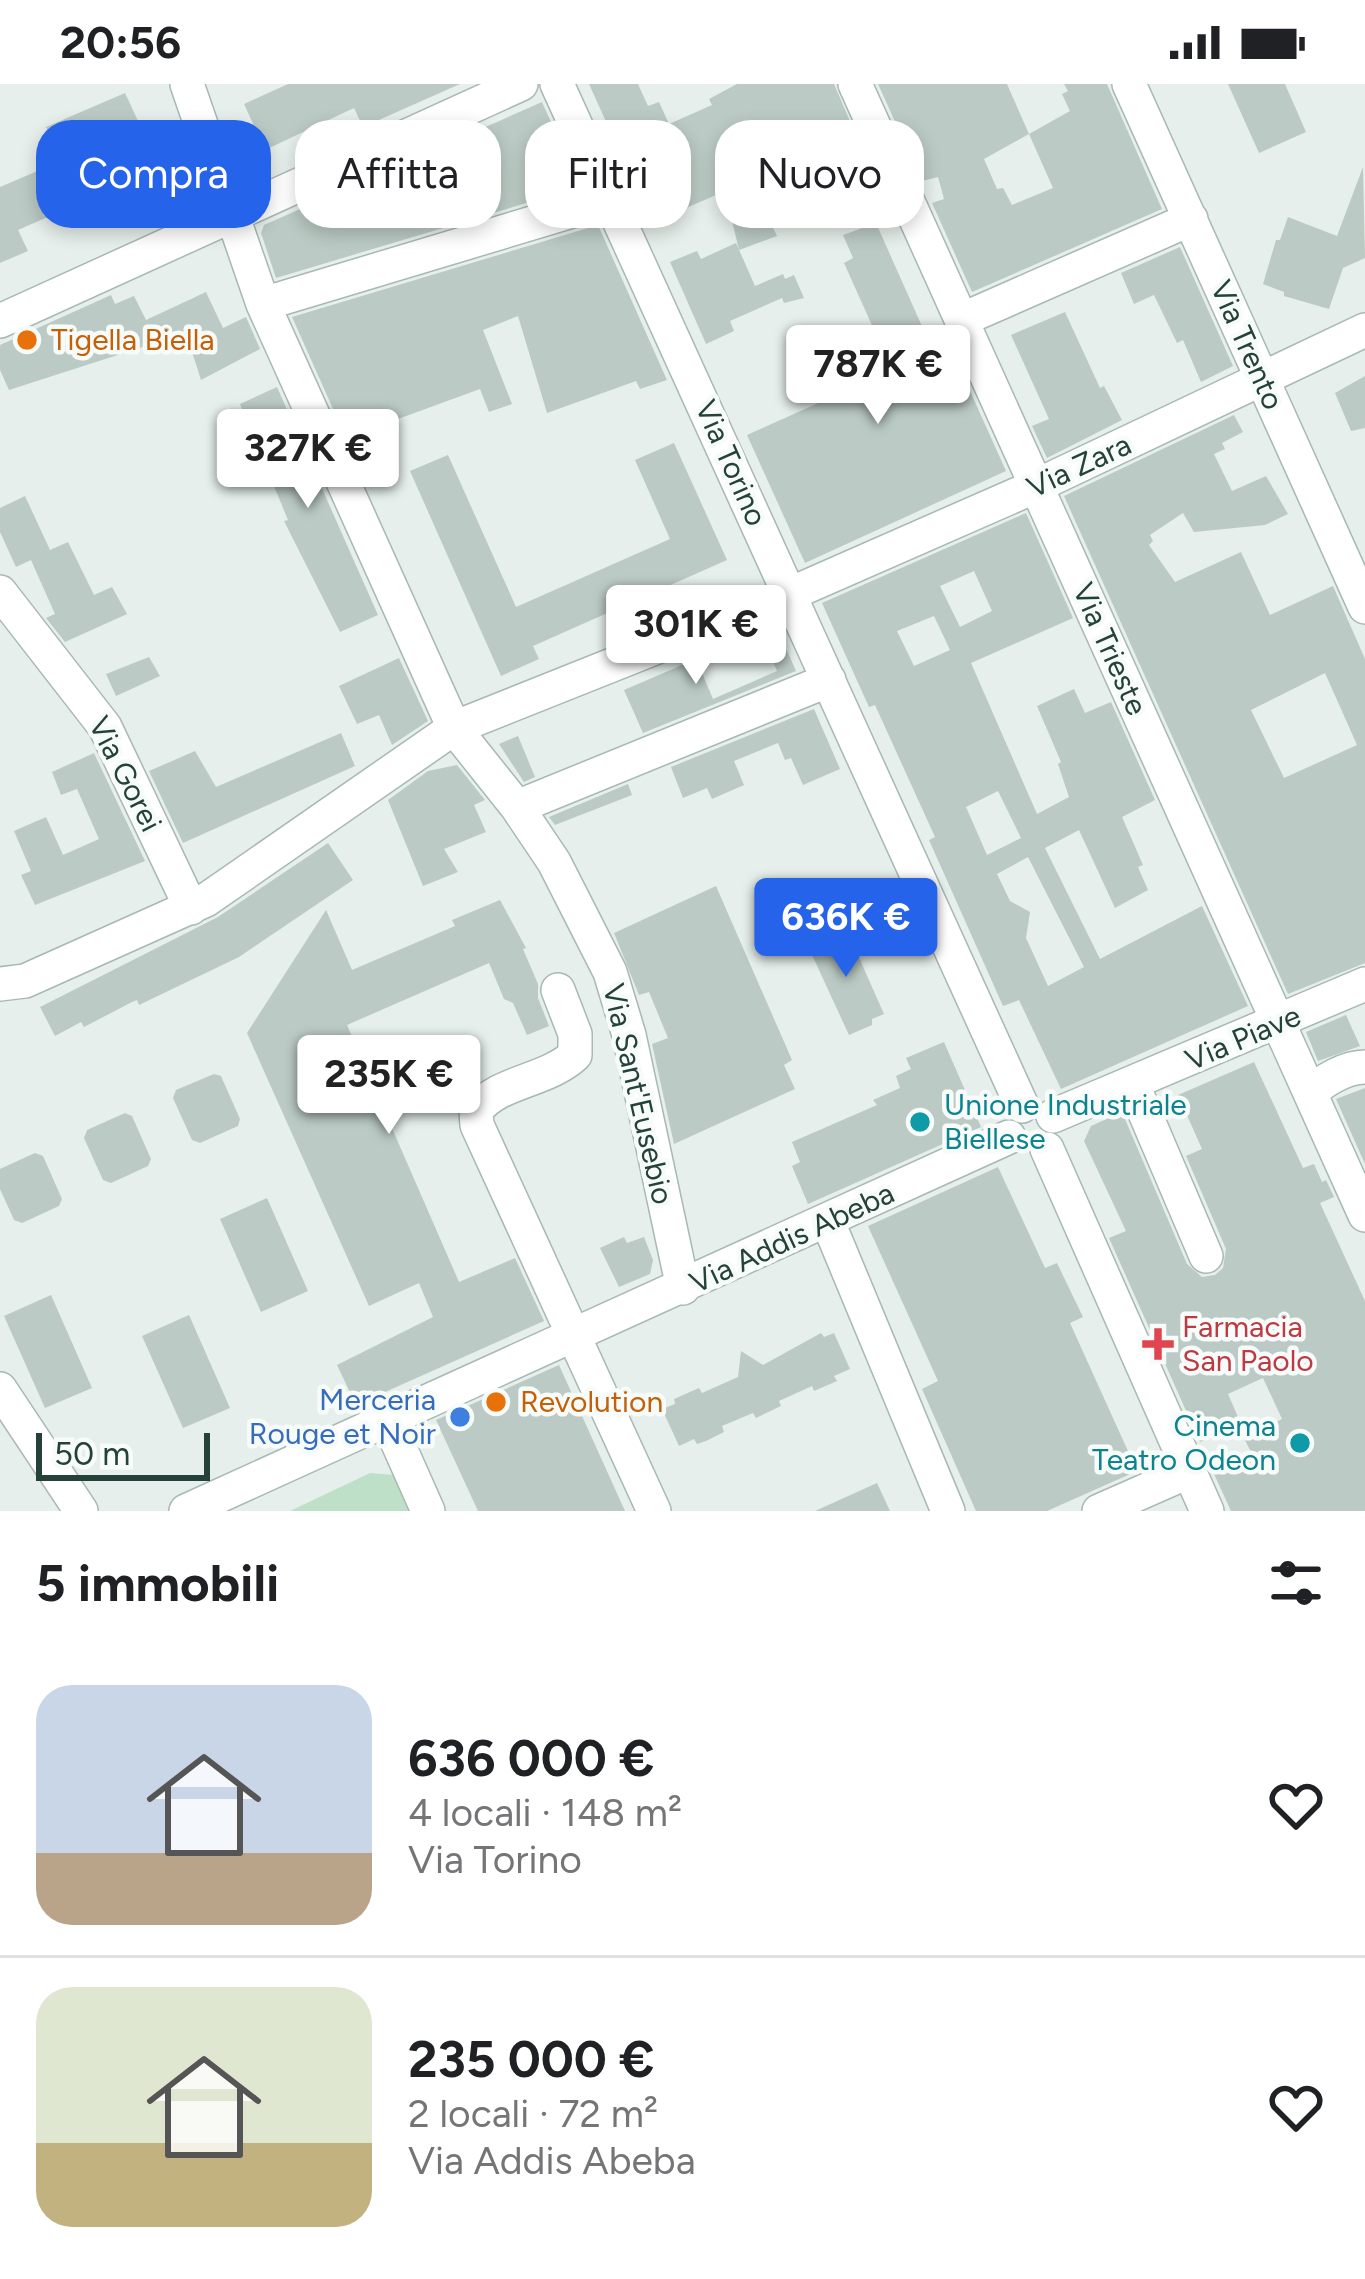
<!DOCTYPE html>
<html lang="it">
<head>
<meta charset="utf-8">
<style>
  :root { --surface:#fff; --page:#f6f6f6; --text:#202124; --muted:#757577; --line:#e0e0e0; --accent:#2563eb }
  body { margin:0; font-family:Figtree,sans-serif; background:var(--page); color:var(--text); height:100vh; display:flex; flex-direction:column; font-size:45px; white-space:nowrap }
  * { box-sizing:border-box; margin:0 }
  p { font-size:39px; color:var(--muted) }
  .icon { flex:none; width:66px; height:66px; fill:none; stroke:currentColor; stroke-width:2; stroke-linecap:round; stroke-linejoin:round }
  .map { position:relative; height:1427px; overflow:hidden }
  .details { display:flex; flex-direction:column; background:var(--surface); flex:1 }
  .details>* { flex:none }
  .guide { position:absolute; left:36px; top:36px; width:1293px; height:108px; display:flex; gap:24px }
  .scale { position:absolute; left:36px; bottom:30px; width:174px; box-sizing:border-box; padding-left:12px; border:6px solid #24423a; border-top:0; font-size:33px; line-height:42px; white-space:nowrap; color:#24423a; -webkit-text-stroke:9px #f7fbf9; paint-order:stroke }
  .price { position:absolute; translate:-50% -102px; padding:0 27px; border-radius:12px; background:#fff; color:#222; font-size:39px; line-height:78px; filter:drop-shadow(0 3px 6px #0008) }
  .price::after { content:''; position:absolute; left:50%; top:72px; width:36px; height:27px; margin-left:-18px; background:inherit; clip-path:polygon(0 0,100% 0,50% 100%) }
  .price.on { background:var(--accent); color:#fff }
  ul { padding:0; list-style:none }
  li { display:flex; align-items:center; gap:36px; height:300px; padding:0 36px }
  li+li { border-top:3px solid var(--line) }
  li span { display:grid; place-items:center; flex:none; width:336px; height:240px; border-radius:36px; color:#555 }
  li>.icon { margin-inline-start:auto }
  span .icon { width:144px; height:144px; fill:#fffc; stroke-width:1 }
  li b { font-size:51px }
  h2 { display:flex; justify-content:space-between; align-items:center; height:144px; padding:0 36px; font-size:51px }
  .chip { padding:0 42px; border-radius:36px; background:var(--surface); box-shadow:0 6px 18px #0003; font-size:42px; line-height:108px }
  .chip.on { background:var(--accent); color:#fff }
  .status { display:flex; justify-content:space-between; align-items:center; height:84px; padding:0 60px; background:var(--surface); direction:ltr }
  .status svg { height:33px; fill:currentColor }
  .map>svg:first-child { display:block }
  .green { fill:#bfe0c8 }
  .building { fill:#bbcac4; fill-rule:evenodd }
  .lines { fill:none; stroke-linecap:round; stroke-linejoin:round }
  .minor-casing { stroke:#a8b8b2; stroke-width:36 }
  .minor { stroke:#fff; stroke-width:33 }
  .food-dot { fill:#e8710a; stroke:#f7fbf9; stroke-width:4.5 }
  .culture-dot { fill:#0f9aa8; stroke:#f7fbf9; stroke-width:4.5 }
  .health-dot { fill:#e0444e; stroke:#f7fbf9; stroke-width:4.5 }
  .shop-dot { fill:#3f7fe0; stroke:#f7fbf9; stroke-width:4.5 }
  .labels { text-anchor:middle; stroke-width:9; stroke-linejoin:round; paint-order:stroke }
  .food-label { font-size:30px; fill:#c56008; stroke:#f7fbf9; text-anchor:start }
  .street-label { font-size:30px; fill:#24423a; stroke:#f7fbf9 }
  .culture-label { font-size:30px; fill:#0d838f; stroke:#f7fbf9; text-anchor:start }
  .health-label { font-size:30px; fill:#be3a42; stroke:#f7fbf9; text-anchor:start }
  .shop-label { font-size:30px; fill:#366cbe; stroke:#f7fbf9; text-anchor:end }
</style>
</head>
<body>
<div class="status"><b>20:56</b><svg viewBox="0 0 49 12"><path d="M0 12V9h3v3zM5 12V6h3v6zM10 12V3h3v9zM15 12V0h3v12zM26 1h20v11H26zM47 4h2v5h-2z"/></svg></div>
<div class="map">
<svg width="1365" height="1427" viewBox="0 0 1365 1427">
  <rect width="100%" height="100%" fill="#e6efeb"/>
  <path class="green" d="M 370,1389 L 395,1391 L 411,1427 L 290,1427 Z"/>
  <path class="building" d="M 288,0 L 460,0 L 363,43 L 354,24 L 265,66 L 244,20 Z
    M 589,0 L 638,0 L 648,22 L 659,18 L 669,40 L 712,21 L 709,15 L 737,0 L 834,0 L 880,107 L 769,135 L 777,152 L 739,166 L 725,107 L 652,139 Z
    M 878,0 L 1007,0 L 1029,50 L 1070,27 L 1062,10 L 1068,7 L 1064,0 L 1107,0 L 1162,125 L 972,208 L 932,119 L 944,115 L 938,93 L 922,97 ZM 1029,50 L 1053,104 L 1012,121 L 1003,104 L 997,105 L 984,75 Z
    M 1228,0 L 1285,0 L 1306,48 L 1259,69 Z
    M 125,9 L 160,84 L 18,146 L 28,167 L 0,179 L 0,103 L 61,77 L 46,43 Z
    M 542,18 L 580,103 L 276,194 L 261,149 L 264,141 Z
    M 1363,83 L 1365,174 L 1343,184 L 1329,225 L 1284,212 L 1284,208 L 1263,200 L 1276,156 L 1280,156 L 1288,133 L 1337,152 Z
    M 876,139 L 933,267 L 949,260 L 1006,387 L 805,479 L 747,351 L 892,286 L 844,179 L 853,174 L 843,151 Z
    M 598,141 L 667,296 L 640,305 L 636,297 L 547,329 L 518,232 L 483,246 L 512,320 L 489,328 L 480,305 L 346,354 L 292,233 Z
    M 736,159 L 755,202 L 783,190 L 785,195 L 794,191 L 804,214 L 784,219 L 782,214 L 730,237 L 734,247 L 706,260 L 670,178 L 697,167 L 701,175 Z
    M 1180,163 L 1233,282 L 1201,298 L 1183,256 L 1177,259 L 1154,211 L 1134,220 L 1121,189 Z
    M 206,208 L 223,244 L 246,233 L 260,265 L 201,296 L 186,249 L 9,306 L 0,286 L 0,261 L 111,211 L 115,220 L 134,212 L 146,236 Z
    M 1065,228 L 1100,304 L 1104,302 L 1122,336 L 1047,374 L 1032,342 L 1049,335 L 1011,251 Z
    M 1365,292 L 1365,344 L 1351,347 L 1335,309 Z
    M 277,303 L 378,531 L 340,548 L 284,437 L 288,436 L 240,320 Z
    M 1234,331 L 1243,348 L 1222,359 L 1225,365 L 1214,370 L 1232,407 L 1266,392 L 1288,430 L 1265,441 L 1194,448 L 1183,429 L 1150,451 L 1153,457 L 1149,461 L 1175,498 L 1241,468 L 1270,531 L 1333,502 L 1365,575 L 1365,879 L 1288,910 L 1064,412 ZM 1325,589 L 1357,661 L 1284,694 L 1251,626 Z
    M 674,359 L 727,476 L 533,562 L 539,575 L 501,592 L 410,387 L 448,371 L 516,523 L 670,455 L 635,376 Z
    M 25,412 L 50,466 L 68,458 L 94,511 L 112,503 L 127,530 L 65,558 L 46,534 L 55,530 L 31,476 L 16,483 L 0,448 L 0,424 Z
    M 1026,429 L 1073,534 L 971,579 L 1037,730 L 1069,713 L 1058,680 L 1061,678 L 1037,622 L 1074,605 L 1085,629 L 1111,618 L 1155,716 L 1122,733 L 1143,781 L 1138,783 L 1148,806 L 1115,824 L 1079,746 L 1045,764 L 1100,875 L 1202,822 L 1248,922 L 1061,1005 L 1019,916 L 1003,922 L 929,756 L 935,753 L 875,621 L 869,623 L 822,519 ZM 974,487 L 992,527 L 960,543 L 940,502 ZM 934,532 L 950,566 L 914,582 L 897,547 ZM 998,707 L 1021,754 L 987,771 L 966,723 ZM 1028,773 L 1084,883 L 1048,902 L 1026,854 L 1030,828 L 1010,817 L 997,790 Z
    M 775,539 L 796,587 L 643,649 L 624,606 L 696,575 L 713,615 L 777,587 L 759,545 Z
    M 149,573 L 160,592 L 116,612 L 106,590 Z
    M 399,574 L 428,637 L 392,661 L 379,631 L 357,640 L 339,602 Z
    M 814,625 L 840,685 L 803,701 L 791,674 L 785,676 L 778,659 L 734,677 L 744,701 L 712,715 L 707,704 L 683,714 L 671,683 Z
    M 341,649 L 355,682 L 183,759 L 149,687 L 195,667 L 216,703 Z
    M 518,652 L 535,693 L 524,698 L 499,660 Z
    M 94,669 L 145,777 L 35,821 L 21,791 L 31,787 L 14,747 L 46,733 L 63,771 L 99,755 L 77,705 L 61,711 L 52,688 Z
    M 457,681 L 485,716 L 474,721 L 486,748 L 444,765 L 458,788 L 423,802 L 388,716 L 428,687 Z
    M 628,700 L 632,711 L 555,741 L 549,733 Z
    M 328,759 L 353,796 L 239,873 L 139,921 L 137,916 L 132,918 L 84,943 L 81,938 L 55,952 L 40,923 L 218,833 Z
    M 716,802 L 792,976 L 784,981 L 795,1005 L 674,1060 L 652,960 L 668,954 L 649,908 L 639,911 L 614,849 Z
    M 500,816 L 526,864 L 523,865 L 538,900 L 538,914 L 549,942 L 527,951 L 513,919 L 504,915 L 489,879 L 347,941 L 459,1198 L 515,1174 L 544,1237 L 356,1321 L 337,1281 L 433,1233 L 419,1199 L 369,1222 L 247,949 L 326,826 L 352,886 L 455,842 L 452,836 Z
    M 845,842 L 884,930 L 872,935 L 872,941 L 849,951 L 807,860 Z
    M 1346,931 L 1360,962 L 1318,977 L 1306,948 Z
    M 944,958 L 981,1043 L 808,1120 L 792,1082 L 800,1078 L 792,1058 L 877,1021 L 873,1016 L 900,1004 L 896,992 L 911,985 L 906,974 Z
    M 1254,978 L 1303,1084 L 1314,1080 L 1322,1098 L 1326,1096 L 1334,1113 L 1320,1119 L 1365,1217 L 1365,1427 L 1231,1427 L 1214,1390 L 1253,1372 L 1244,1354 L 1282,1335 L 1263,1294 L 1228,1310 L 1241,1340 L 1200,1358 L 1109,1154 L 1126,1147 L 1084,1057 L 1091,1042 L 1122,1028 L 1187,1180 L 1202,1193 L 1215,1191 L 1223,1184 L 1226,1165 L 1186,1072 L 1202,1065 L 1178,1011 Z
    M 214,990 L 221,992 L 240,1035 L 238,1042 L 200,1059 L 192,1056 L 173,1014 L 176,1006 Z
    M 1365,1004 L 1365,1080 L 1336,1015 Z
    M 125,1029 L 132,1032 L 151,1075 L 148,1082 L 111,1099 L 103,1096 L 84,1054 L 87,1046 Z
    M 35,1069 L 43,1072 L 62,1115 L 59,1122 L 22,1139 L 14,1136 L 0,1105 L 0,1085 Z
    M 998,1083 L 1045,1184 L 1057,1179 L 1083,1233 L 1070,1239 L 1137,1387 L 1047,1427 L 976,1427 L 922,1305 L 938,1297 L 868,1142 Z
    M 267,1114 L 308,1207 L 261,1228 L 220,1135 Z
    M 624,1153 L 627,1159 L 644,1153 L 653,1176 L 650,1190 L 619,1203 L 600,1164 Z
    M 51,1211 L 92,1304 L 45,1324 L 4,1232 Z
    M 189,1231 L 230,1324 L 183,1344 L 142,1252 Z
    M 821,1249 L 824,1253 L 834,1249 L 850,1285 L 834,1292 L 837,1297 L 814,1307 L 812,1302 L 779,1317 L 781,1322 L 756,1334 L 753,1329 L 722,1342 L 724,1348 L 706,1357 L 697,1360 L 694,1355 L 679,1362 L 662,1325 L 675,1320 L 674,1315 L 699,1304 L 702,1309 L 738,1293 L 741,1267 L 763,1281 Z
    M 559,1281 L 625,1427 L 478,1427 L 436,1336 Z
    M 877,1399 L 890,1427 L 815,1427 Z"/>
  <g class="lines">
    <defs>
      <path id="minor" d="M 187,0 L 263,220 L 454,644 L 517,723 L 554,778 L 610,888 L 629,951 L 683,1204
        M 557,0 L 1022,1022
        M 855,0 L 1365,1131
        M 1129,0 L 1365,523
        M 263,220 L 612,115
        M 961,236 L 1191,135
        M 0,237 L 521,0
        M 0,508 L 105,643 L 191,824
        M 517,723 L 829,596
        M 0,900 L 25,897 L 206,816 L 454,644 L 790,510 L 1036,402 L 1365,246
        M 558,906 L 575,950 L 575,971 C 546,998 497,997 476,1027 L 477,1041 L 654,1427
        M 1133,1001 L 1206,1172
        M 1311,1010 C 1322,996 1347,983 1365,983
        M 1053,1032 L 1365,900
        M 1047,1065 L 1207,1427
        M 828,1138 L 948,1427
        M 0,1305 L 81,1427
        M 388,1337 L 428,1427
        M 186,1427 L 1009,1053
        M 1099,1427 L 1190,1387"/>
    </defs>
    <use href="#minor" class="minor-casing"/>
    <use href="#minor" class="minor"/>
  </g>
  <g class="food-dot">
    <circle cx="27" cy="256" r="12"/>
    <circle cx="496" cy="1318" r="12"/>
  </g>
  <g class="culture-dot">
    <circle cx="920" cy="1038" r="12"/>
    <circle cx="1300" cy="1359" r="12"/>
  </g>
  <path class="health-dot" d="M1152 1242h12v12h12v12h-12v12h-12v-12h-12v-12h12z"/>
  <circle class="shop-dot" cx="460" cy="1333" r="12"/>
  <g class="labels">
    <g class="food-label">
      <text x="51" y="266">Tigella Biella</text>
      <text x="520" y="1328">Revolution</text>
    </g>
    <g class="street-label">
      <text transform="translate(1247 261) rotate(66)" y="10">Via Trento</text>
      <text transform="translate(731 379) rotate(66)" y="10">Via Torino</text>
      <text transform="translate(1079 382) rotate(-25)" y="10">Via Zara</text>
      <text transform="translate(1110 565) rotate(66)" y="10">Via Trieste</text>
      <text transform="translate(125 690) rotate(63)" y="10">Via Gorei</text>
      <text transform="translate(1243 954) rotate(-23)" y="10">Via Piave</text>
      <text transform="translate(638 1010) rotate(77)" y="10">Via Sant'Eusebio</text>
      <text transform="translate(792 1154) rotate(-25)" y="10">Via Addis Abeba</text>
    </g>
    <g class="culture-label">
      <text x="944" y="1031">Unione Industriale<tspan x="944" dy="34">Biellese</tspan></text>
      <text x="1276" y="1352" text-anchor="end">Cinema<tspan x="1276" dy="34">Teatro Odeon</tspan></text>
    </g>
    <g class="health-label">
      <text x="1182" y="1253">Farmacia<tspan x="1182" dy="34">San Paolo</tspan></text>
    </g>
    <g class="shop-label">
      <text x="436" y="1326">Merceria<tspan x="436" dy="34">Rouge et Noir</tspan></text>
    </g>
  </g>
</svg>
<div class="scale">50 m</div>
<b class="price" style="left:878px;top:343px">787K €</b>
<b class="price" style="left:308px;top:427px">327K €</b>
<b class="price" style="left:696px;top:603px">301K €</b>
<b class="price on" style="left:846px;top:896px">636K €</b>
<b class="price" style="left:389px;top:1053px">235K €</b>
<div class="guide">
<a class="chip on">Compra</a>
<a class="chip">Affitta</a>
<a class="chip">Filtri</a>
<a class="chip">Nuovo</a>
</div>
</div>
<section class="details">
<h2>5 immobili<svg class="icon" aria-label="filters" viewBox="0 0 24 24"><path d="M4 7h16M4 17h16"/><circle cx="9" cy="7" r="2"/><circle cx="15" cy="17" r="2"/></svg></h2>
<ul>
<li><span style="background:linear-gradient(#c9d6e8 70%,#b9a48a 0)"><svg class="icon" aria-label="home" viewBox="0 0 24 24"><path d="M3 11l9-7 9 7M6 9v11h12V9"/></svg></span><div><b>636 000 €</b><p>4 locali · 148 m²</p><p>Via Torino</p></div><svg class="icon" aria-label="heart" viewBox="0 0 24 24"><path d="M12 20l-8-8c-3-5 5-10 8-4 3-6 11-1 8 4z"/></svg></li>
<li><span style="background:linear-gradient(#dfe7d0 65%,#c2b280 0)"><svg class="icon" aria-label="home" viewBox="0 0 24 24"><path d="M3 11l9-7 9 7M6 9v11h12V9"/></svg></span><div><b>235 000 €</b><p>2 locali · 72 m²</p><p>Via Addis Abeba</p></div><svg class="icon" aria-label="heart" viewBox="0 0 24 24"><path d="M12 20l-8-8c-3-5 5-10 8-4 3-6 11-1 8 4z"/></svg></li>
</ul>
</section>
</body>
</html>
